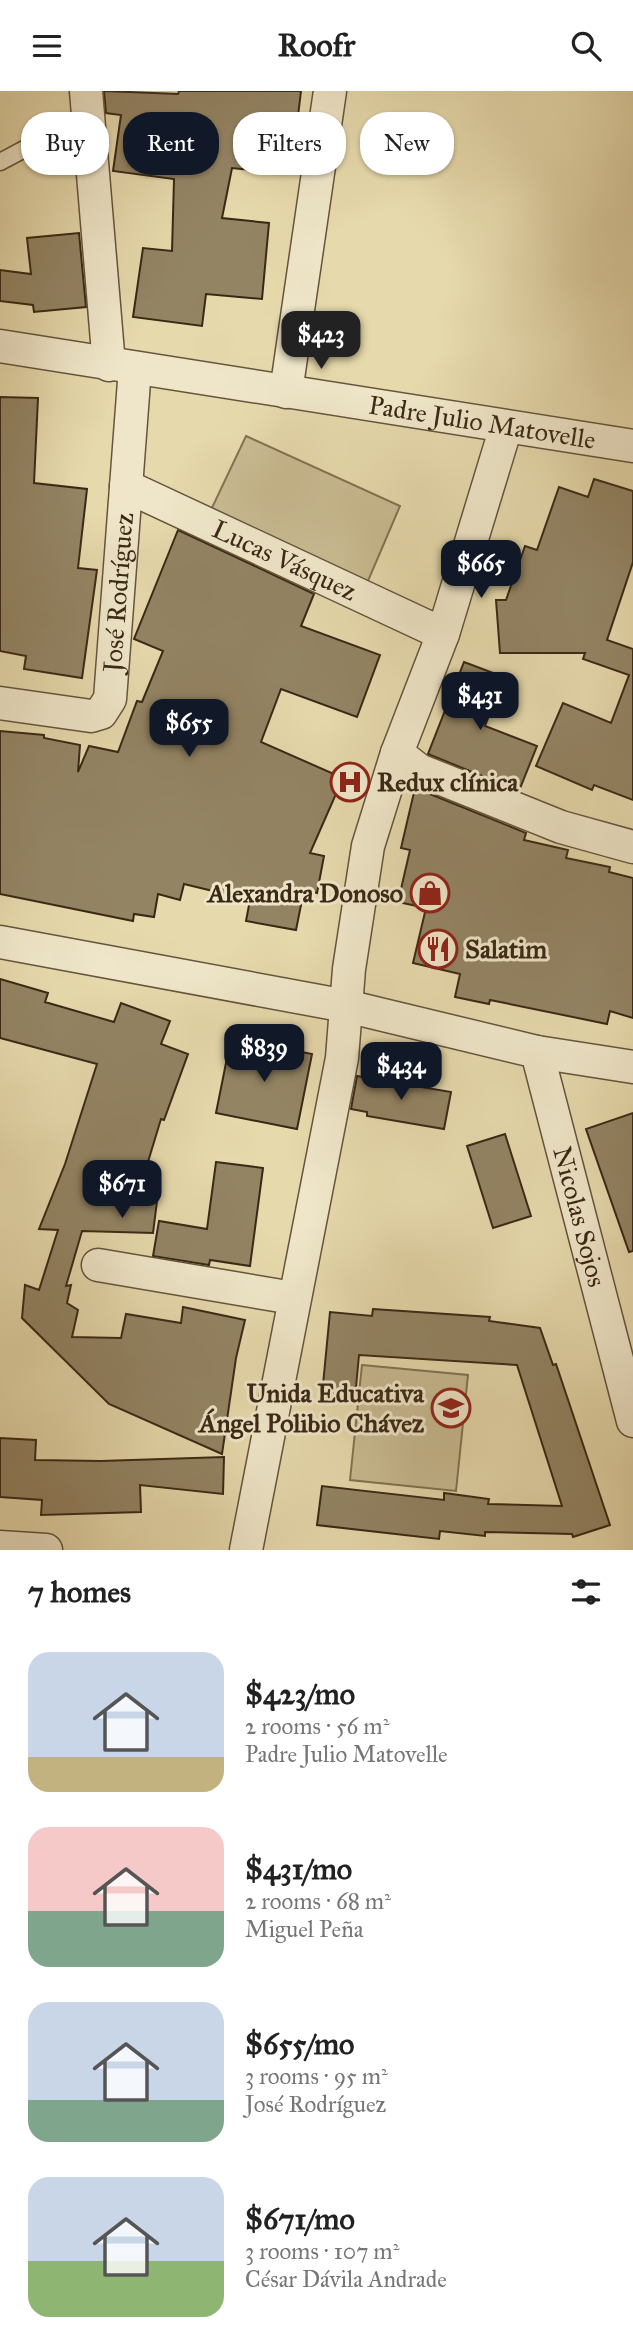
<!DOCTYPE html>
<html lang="en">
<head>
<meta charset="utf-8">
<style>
  :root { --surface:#fff; --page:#f6f6f6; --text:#222; --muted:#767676; --accent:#111827 }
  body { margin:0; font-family:"IM FELL Great Primer",serif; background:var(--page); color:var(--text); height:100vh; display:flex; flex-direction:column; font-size:26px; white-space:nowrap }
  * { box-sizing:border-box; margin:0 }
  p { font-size:23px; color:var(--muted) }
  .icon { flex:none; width:38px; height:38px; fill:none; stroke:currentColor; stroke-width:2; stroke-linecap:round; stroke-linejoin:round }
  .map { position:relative; height:1459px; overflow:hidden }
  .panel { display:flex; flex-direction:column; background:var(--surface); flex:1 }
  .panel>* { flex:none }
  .top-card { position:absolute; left:21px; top:21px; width:592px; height:63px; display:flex; gap:14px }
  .price { position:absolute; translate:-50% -60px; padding:0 16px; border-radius:14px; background:var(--accent); color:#fff; font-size:23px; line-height:46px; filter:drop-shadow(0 2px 4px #0008) }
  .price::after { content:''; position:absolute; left:50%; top:42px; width:21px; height:16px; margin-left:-10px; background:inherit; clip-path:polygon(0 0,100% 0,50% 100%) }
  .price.selected { background:#222; color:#fff }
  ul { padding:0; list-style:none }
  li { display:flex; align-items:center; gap:21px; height:175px; padding:0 28px }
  li span { display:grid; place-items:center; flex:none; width:196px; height:140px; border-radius:21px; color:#555 }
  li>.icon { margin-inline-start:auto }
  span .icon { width:84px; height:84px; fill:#fffc; stroke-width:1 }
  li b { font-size:30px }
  h2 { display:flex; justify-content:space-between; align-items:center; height:84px; padding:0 28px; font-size:30px }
  .chip { padding:0 24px; border-radius:28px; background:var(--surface); box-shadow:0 2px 5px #0004; font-size:24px; line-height:63px }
  .chip.selected { background:var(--accent); color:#fff }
  header { display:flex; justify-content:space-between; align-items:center; height:91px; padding:0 28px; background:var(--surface); font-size:32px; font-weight:700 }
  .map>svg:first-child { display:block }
  .green { fill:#c9bb92; stroke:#827254; stroke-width:2 }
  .building { fill:#938464; stroke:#3a2816; stroke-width:2 }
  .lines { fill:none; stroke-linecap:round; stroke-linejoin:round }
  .service-casing { stroke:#65543c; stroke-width:19 }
  .minor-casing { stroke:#65543c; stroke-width:35 }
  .service { stroke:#efe6c9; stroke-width:16 }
  .minor { stroke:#efe6c9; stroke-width:32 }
  .labels { text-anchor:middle; stroke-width:6; stroke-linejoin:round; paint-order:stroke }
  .street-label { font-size:26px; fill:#3a2816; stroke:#efe6c9 }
  .poi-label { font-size:26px; font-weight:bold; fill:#3a2816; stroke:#efe6c9; text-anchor:start }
</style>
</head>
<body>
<header><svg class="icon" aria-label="menu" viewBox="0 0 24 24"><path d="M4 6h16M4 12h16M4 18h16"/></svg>Roofr<svg class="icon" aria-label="search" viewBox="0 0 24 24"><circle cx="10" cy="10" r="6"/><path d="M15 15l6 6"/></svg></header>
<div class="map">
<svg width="633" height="1459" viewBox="0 0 633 1459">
  <rect width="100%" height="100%" fill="#e6d9ac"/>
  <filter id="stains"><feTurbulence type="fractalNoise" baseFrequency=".00286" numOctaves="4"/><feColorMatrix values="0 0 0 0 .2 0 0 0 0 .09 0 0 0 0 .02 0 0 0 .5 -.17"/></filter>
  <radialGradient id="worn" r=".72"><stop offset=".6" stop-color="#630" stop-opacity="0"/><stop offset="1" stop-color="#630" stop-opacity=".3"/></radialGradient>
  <path class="green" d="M 246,345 L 400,415 L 365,497 L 210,421 Z
    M 362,1274 L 468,1284 L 456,1400 L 350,1389 Z"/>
  <path class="building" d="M 104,0 L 178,3 L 179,0 L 301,0 L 291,83 L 232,77 L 222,127 L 269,132 L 262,208 L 206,203 L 202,235 L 133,226 L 143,157 L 172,160 L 174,88 L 113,80 L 121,24 L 106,22 Z
    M 79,142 L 86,216 L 34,221 L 33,214 L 0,210 L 0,179 L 31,183 L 27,147 Z
    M 0,306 L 38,307 L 34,392 L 87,398 L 78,477 L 97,479 L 82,587 L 24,578 L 26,565 L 0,560 Z
    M 594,388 L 633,400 L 633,471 L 607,549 L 633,558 L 633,709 L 594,694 L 592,699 L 536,675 L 563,612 L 611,632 L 629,584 L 583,568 L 585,562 L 500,562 L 496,509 L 506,509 L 525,455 L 537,459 L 559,396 L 588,406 Z
    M 178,439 L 314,503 L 301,535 L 380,564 L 357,626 L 281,598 L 261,651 L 343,687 L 310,762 L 324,765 L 317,802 L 304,799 L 296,839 L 246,830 L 250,809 L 184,793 L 180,809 L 158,803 L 154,826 L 134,823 L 133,830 L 0,803 L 0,640 L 44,644 L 44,647 L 80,654 L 78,681 L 89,655 L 118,661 L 137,610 L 142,611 L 163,560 L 134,548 Z
    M 464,571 L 504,586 L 485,635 L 537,655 L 519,700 L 428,663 Z
    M 415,697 L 526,742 L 524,749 L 568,759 L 566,767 L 610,776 L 609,781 L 633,787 L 633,927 L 610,920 L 607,933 L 490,909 L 489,913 L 455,906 L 460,883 L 413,872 L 426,817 L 398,811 L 410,759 L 401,757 Z
    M 0,888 L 48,902 L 45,911 L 114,931 L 121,912 L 170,930 L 161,953 L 188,963 L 164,1029 L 161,1028 L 144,1084 L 160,1086 L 153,1142 L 82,1140 L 66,1195 L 71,1194 L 67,1212 L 78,1219 L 72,1246 L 121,1247 L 126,1223 L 181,1232 L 183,1216 L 245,1229 L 236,1267 L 222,1363 L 109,1313 L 22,1227 L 25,1194 L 39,1199 L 58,1139 L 39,1138 L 65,1073 L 97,973 L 0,947 Z
    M 231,947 L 312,963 L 297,1038 L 216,1022 Z
    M 357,985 L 451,1001 L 444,1038 L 367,1025 L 367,1021 L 351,1018 Z
    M 633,1022 L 633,1160 L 629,1161 L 586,1038 Z
    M 505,1043 L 531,1125 L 493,1137 L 467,1055 Z
    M 216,1071 L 263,1077 L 250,1175 L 210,1169 L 209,1174 L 153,1165 L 159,1130 L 207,1138 Z
    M 373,1218 L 490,1226 L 489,1230 L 540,1237 L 553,1274 L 556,1273 L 610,1434 L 573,1446 L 572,1443 L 485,1441 L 485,1445 L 440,1440 L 439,1448 L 317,1434 L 322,1395 L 444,1409 L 444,1402 L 489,1408 L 488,1413 L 562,1415 L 517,1274 L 359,1264 L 355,1307 L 322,1304 L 330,1221 L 372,1225 Z
    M 0,1347 L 36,1349 L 35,1369 L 101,1370 L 224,1366 L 223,1403 L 140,1394 L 141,1421 L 41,1424 L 42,1409 L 0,1406 Z"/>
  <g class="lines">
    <defs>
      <path id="service" d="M 0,71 L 30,55 L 88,36"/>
      <g id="minor">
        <path d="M 86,0 L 109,274"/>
        <path id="s1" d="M 0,255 L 633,355"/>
        <path d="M 286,301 L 330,0"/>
        <path id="s2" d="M 126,395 L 443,543"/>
        <path id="s3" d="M 0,612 L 91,625 L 101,622 L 110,608 L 135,277"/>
        <path d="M 397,662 L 419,679 L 561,736 L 633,756"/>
        <path d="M 0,851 L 346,915 L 537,961 L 633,976"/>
        <path id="s4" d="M 537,961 L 633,1330"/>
        <path d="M 98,1174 L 293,1207"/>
        <path d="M 0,1456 L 46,1459"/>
        <path d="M 246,1459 L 342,967 L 349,878 L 368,755 L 397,662 L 443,543 L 506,336"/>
      </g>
    </defs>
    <use href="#service" class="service-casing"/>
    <use href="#minor" class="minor-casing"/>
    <use href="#service" class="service"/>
    <use href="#minor" class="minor"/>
  </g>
  <defs>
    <symbol id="hospital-ring" viewBox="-11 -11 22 22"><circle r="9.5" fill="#efe6c9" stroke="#8f2418" stroke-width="1.5"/><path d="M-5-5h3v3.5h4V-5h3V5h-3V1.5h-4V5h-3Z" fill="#8f2418"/></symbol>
    <symbol id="shop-ring" viewBox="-11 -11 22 22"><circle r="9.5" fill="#efe6c9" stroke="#8f2418" stroke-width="1.5"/><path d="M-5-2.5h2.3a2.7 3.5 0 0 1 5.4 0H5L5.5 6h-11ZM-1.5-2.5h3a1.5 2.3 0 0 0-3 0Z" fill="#8f2418"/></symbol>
    <symbol id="restaurant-ring" viewBox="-11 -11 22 22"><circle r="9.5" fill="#efe6c9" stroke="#8f2418" stroke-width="1.5"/><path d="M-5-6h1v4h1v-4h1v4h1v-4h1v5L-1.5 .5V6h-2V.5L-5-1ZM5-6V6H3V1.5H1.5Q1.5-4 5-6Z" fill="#8f2418"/></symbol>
    <symbol id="school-ring" viewBox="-11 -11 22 22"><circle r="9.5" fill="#efe6c9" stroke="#8f2418" stroke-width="1.5"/><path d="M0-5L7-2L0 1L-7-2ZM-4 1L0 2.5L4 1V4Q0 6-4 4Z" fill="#8f2418"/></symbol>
  </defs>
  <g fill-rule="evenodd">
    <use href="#hospital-ring" x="328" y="669" width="44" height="44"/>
    <use href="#shop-ring" x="408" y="780" width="44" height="44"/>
    <use href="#restaurant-ring" x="416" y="836" width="44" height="44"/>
    <use href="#school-ring" x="429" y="1295" width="44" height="44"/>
  </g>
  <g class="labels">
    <g class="street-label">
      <text dy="9" stroke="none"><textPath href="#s1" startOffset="488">Padre Julio Matovelle</textPath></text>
      <text dy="9" stroke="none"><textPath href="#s2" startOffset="175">Lucas Vásquez</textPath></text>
      <text dy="9" stroke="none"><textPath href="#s3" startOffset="226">José Rodríguez</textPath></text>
      <text dy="9" stroke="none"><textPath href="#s4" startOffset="170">Nicolas Sojos</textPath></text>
    </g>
    <g class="poi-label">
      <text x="377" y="700">Redux clínica</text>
      <text x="403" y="811" text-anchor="end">Alexandra Donoso</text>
      <text x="465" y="867">Salatim</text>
      <text x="424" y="1311" text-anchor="end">Unida Educativa<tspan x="424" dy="30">Ángel Polibio Chávez</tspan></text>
    </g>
  </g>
  <rect width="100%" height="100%" filter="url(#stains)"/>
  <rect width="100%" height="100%" fill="url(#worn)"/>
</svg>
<b class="price selected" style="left:321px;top:280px">$423</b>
<b class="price" style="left:481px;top:509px">$665</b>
<b class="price" style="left:480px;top:641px">$431</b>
<b class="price" style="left:189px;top:668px">$655</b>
<b class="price" style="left:264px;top:993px">$839</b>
<b class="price" style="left:401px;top:1011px">$434</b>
<b class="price" style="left:122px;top:1129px">$671</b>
<div class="top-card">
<a class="chip">Buy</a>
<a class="chip selected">Rent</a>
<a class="chip">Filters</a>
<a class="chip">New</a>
</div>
</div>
<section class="panel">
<h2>7 homes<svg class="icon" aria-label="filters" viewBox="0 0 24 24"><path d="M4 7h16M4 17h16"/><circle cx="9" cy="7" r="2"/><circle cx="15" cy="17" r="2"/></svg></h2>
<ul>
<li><span style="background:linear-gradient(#c9d6e8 75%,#c2b280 0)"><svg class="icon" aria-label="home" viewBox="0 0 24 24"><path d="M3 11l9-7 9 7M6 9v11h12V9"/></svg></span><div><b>$423/mo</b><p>2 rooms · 56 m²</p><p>Padre Julio Matovelle</p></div></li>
<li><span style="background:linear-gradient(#f6c9c9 60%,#7fa58c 0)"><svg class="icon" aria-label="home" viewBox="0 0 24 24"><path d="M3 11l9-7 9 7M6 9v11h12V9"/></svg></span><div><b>$431/mo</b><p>2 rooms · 68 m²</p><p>Miguel Peña</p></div></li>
<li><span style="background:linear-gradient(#c9d6e8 70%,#7fa58c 0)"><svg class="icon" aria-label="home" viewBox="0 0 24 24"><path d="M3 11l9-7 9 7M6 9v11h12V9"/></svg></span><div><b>$655/mo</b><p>3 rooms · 95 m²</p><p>José Rodríguez</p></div></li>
<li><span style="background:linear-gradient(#c9d6e8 60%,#8fb573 0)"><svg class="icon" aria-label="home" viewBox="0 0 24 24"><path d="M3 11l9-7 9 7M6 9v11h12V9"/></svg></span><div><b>$671/mo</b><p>3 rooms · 107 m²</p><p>César Dávila Andrade</p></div></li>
</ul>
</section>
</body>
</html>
